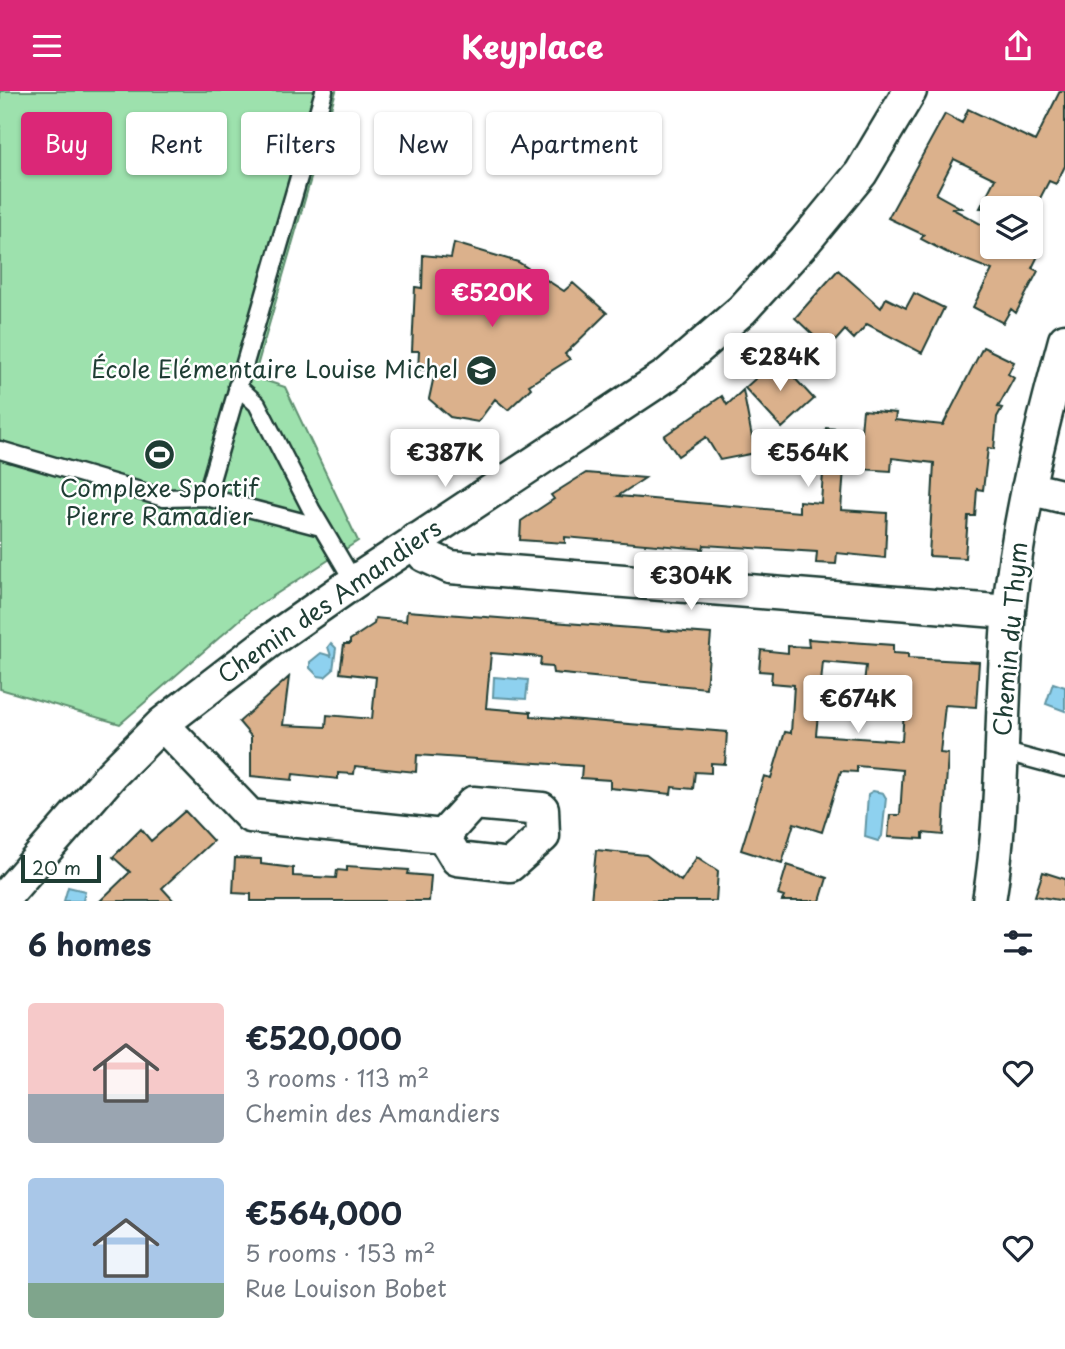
<!DOCTYPE html>
<html lang="en">
<head>
<meta charset="utf-8">
<style>
  :root { --surface:#fff; --page:#f2f2f3; --text:#1f2937; --muted:#747a83; --accent:#db2777 }
  body { margin:0; font-family:"Playpen Sans",sans-serif; background:var(--page); color:var(--text); height:100vh; display:flex; flex-direction:column; font-size:26px; white-space:nowrap }
  * { box-sizing:border-box; margin:0 }
  p { font-size:23px; color:var(--muted) }
  .icon { flex:none; width:38px; height:38px; fill:none; stroke:currentColor; stroke-width:2; stroke-linecap:round; stroke-linejoin:round }
  .map { position:relative; height:810px; overflow:hidden }
  .details { display:flex; flex-direction:column; background:var(--surface); flex:1 }
  .details>* { flex:none }
  .banner { position:absolute; left:21px; top:21px; width:700px; height:63px; display:flex; gap:14px }
  .fabs { position:absolute; left:980px; top:105px; display:grid; gap:14px }
  .fabs a { display:grid; place-items:center; width:63px; height:63px; border-radius:7px; background:var(--surface); box-shadow:0 2px 5px #0004; font-size:35px }
  .scale { position:absolute; left:21px; bottom:18px; width:80px; box-sizing:border-box; padding-left:7px; border:4px solid #1f3d34; border-top:0; font-size:19px; line-height:24px; white-space:nowrap; color:#1f3d34; -webkit-text-stroke:5px #fff; paint-order:stroke }
  .price { position:absolute; translate:-50% -60px; padding:0 16px; border-radius:7px; background:#fff; color:#222; font-size:23px; line-height:46px; filter:drop-shadow(0 2px 4px #0008) }
  .price::after { content:''; position:absolute; left:50%; top:42px; width:21px; height:16px; margin-left:-10px; background:inherit; clip-path:polygon(0 0,100% 0,50% 100%) }
  .price.current { background:var(--accent); color:#fff }
  ul { padding:0; list-style:none }
  li { display:flex; align-items:center; gap:21px; height:175px; padding:0 28px }
  li span { display:grid; place-items:center; flex:none; width:196px; height:140px; border-radius:7px; color:#555 }
  li>.icon { margin-inline-start:auto }
  span .icon { width:84px; height:84px; fill:#fffc; stroke-width:1 }
  li b { font-size:30px }
  h2 { display:flex; justify-content:space-between; align-items:center; height:84px; padding:0 28px; font-size:30px }
  .tag { padding:0 24px; border-radius:7px; background:var(--surface); box-shadow:0 2px 5px #0004; font-size:24px; line-height:63px }
  .tag.current { background:var(--accent); color:#fff }
  header { display:flex; justify-content:space-between; align-items:center; height:91px; padding:0 28px; background:var(--accent); color:#fff; font-size:32px; font-weight:700 }
  .map>svg:first-child { display:block }
  .green { fill:#9de1ad; stroke:#5e8f70; stroke-width:2 }
  .water { fill:#8ed1ef; stroke:#6296a4; stroke-width:2 }
  .building { fill:#dbb18c; stroke:#1f3d34; stroke-width:2; fill-rule:evenodd }
  .lines { fill:none; stroke-linecap:round; stroke-linejoin:round }
  .service-casing { stroke:#1f3d34; stroke-width:21 }
  .minor-casing { stroke:#1f3d34; stroke-width:37 }
  .service { stroke:#fff; stroke-width:16 }
  .minor { stroke:#fff; stroke-width:32 }
  .labels { text-anchor:middle; stroke-width:5; stroke-linejoin:round; paint-order:stroke }
  .poi-label { font-size:24px; fill:#1f3d34; stroke:#fff; text-anchor:end }
  .street-label { font-size:24px; fill:#1f3d34; stroke:#fff }
</style>
</head>
<body>
<header><svg class="icon" aria-label="menu" viewBox="0 0 24 24"><path d="M4 6h16M4 12h16M4 18h16"/></svg>Keyplace<svg class="icon" aria-label="share" viewBox="0 0 24 24"><path d="M12 15V3M7 8l5-5 5 5M5 13v7h14v-7"/></svg></header>
<div class="map">
<svg width="1065" height="810" viewBox="0 0 1065 810">
  <rect width="100%" height="100%" fill="#fff"/>
  <filter id="ink" filterUnits="userSpaceOnUse"><feTurbulence type="fractalNoise" baseFrequency=".0143" numOctaves="2"/><feDisplacementMap in="SourceGraphic" scale="14" xChannelSelector="R" yChannelSelector="G"/><feConvolveMatrix kernelMatrix="1 2 1 2 8 2 1 2 1" color-interpolation-filters="sRGB"/></filter>
  <g filter="url(#ink)">
    <path class="green" d="M 0,0 L 336,0 L 254,286 L 285,296 L 358,450 L 250,520 L 120,633 L 0,598 Z"/>
    <path class="water" d="M 331,552 L 336,557 L 333,579 L 325,586 L 318,585 L 310,577 L 310,571 L 321,562 L 331,565 L 328,556 Z
      M 494,586 L 528,589 L 526,608 L 493,606 Z
      M 1053,592 L 1065,596 L 1065,620 L 1046,613 Z
      M 873,700 L 883,702 L 886,707 L 882,745 L 878,750 L 865,746 L 868,703 Z
      M 68,796 L 85,800 L 83,810 L 64,810 Z"/>
    <path class="building" d="M 1060,0 L 1065,0 L 1065,75 L 1056,93 L 1049,90 L 1035,117 L 980,117 L 995,88 L 954,68 L 936,103 L 961,117 L 951,117 L 992,139 L 992,156 L 1024,156 L 1039,163 L 1032,177 L 1038,180 L 1016,222 L 1011,218 L 1003,232 L 973,216 L 992,179 L 946,161 L 921,148 L 924,144 L 888,127 L 945,23 L 962,32 L 968,18 L 1035,50 Z
      M 454,152 L 518,171 L 564,200 L 573,192 L 607,222 L 565,263 L 570,268 L 529,294 L 531,297 L 508,319 L 495,308 L 478,331 L 450,326 L 429,308 L 435,280 L 418,278 L 419,260 L 412,260 L 415,196 L 422,197 L 423,164 L 451,167 Z
      M 838,179 L 881,217 L 886,207 L 906,217 L 914,202 L 944,217 L 922,262 L 867,233 L 854,248 L 845,239 L 828,258 L 795,227 Z
      M 983,256 L 1014,271 L 1008,283 L 1014,287 L 998,316 L 1002,317 L 997,326 L 994,358 L 988,357 L 983,399 L 977,398 L 975,425 L 968,425 L 965,467 L 929,465 L 934,372 L 892,367 L 891,380 L 844,377 L 841,419 L 887,422 L 885,467 L 837,462 L 836,473 L 816,472 L 817,461 L 704,454 L 703,458 L 565,446 L 565,452 L 520,449 L 521,430 L 554,408 L 551,404 L 586,382 L 645,387 L 618,405 L 799,421 L 799,410 L 821,412 L 826,337 L 861,340 L 863,319 L 896,322 L 895,329 L 943,334 Z
      M 777,268 L 814,308 L 782,337 L 745,297 Z
      M 743,299 L 755,362 L 720,369 L 706,346 L 678,365 L 664,345 L 722,305 L 727,314 Z
      M 407,520 L 711,543 L 706,597 L 553,582 L 552,576 L 540,575 L 541,566 L 491,562 L 486,617 L 531,621 L 531,625 L 727,641 L 725,673 L 711,672 L 711,682 L 695,681 L 693,698 L 672,696 L 671,703 L 610,697 L 610,689 L 581,687 L 582,675 L 417,664 L 416,681 L 355,675 L 354,683 L 338,682 L 338,688 L 293,683 L 292,689 L 251,685 L 251,645 L 239,631 L 289,586 L 283,634 L 326,636 L 327,624 L 372,628 L 376,586 L 340,582 L 344,553 L 350,553 L 350,549 L 374,533 L 375,527 L 406,530 Z
      M 808,548 L 893,554 L 893,562 L 908,563 L 908,567 L 979,571 L 976,616 L 945,614 L 940,662 L 948,663 L 943,744 L 923,742 L 923,748 L 888,746 L 890,724 L 900,724 L 903,679 L 857,675 L 857,681 L 841,680 L 822,741 L 794,732 L 782,772 L 741,759 L 764,685 L 771,687 L 785,641 L 791,642 L 794,594 L 771,592 L 772,581 L 759,580 L 761,559 L 788,562 L 788,555 L 809,556 ZM 823,571 L 866,575 L 864,592 L 889,594 L 889,602 L 905,602 L 902,650 L 816,644 Z
      M 185,720 L 213,750 L 162,797 L 174,810 L 100,810 L 130,781 L 113,766 L 141,738 L 151,750 Z
      M 596,759 L 646,764 L 681,790 L 697,766 L 718,780 L 716,810 L 591,810 Z
      M 235,767 L 261,768 L 261,773 L 293,777 L 293,785 L 336,787 L 337,779 L 347,780 L 347,775 L 409,779 L 408,783 L 431,785 L 429,810 L 251,810 L 251,803 L 233,802 Z
      M 787,774 L 827,787 L 820,810 L 782,810 L 784,806 L 778,804 Z
      M 1043,781 L 1065,788 L 1065,810 L 1035,805 Z"/>
    <g class="lines">
      <defs>
        <path id="service" d="M 237,295 L 257,313 L 311,418 L 354,491
          M 0,359 L 164,407 L 206,406 L 321,436
          M 206,406 L 324,0
          M 1002,660 L 1065,677"/>
        <path id="minor" d="M 1028,397 L 1065,406
          M 415,449 L 424,464 L 450,476 L 1009,521
          M 162,633 L 250,725 L 443,745 L 473,712 L 542,718 L 543,745 L 510,774 L 457,768 L 443,745
          M 1,810 L 112,683 L 162,633 L 271,549 L 354,491 L 667,284 L 742,219 L 805,150 L 861,82 L 910,0
          M 989,810 C 1005,713 1000,616 1009,519 C 1018,427 1041,338 1065,249"/>
      </defs>
      <use href="#service" class="service-casing"/>
      <use href="#minor" class="minor-casing"/>
      <use href="#service" class="service"/>
      <use href="#minor" class="minor"/>
    </g>
  </g>
  <defs>
    <symbol id="school-disc" viewBox="-11 -11 22 22"><circle r="9.5" fill="#1f3d34" stroke="#fff"/><path d="M0-5L7-2L0 1L-7-2ZM-4 1L0 2.5L4 1V4Q0 6-4 4Z" fill="#fff"/></symbol>
    <symbol id="stadium-disc" viewBox="-11 -11 22 22"><circle r="9.5" fill="#1f3d34" stroke="#fff"/><path d="M0-5a6.5 5 0 1 0 0 10a6.5 5 0 1 0 0-10ZM-3.5-1.8h7v3.6h-7Z" fill="#fff"/></symbol>
  </defs>
  <g fill-rule="evenodd">
    <use href="#school-disc" x="464" y="262" width="35" height="35"/>
    <use href="#stadium-disc" x="142" y="346" width="35" height="35"/>
  </g>
  <g class="labels">
    <g class="poi-label">
      <text x="458" y="287">École Elémentaire Louise Michel</text>
      <text x="159" y="406" text-anchor="middle">Complexe Sportif<tspan x="159" dy="28">Pierre Ramadier</tspan></text>
    </g>
    <g class="street-label">
      <text transform="translate(330 511) rotate(-35)" y="8">Chemin des Amandiers</text>
      <text transform="translate(1011 548) rotate(-85)" y="8">Chemin du Thym</text>
    </g>
  </g>
</svg>
<div class="fabs">
<a><svg class="icon" aria-label="layers" viewBox="0 0 24 24"><path d="M12 4l9 5-9 5-9-5zM3 14l9 5 9-5"/></svg></a>
</div>
<div class="scale">20 m</div>
<b class="price current" style="left:492px;top:238px">€520K</b>
<b class="price" style="left:780px;top:302px">€284K</b>
<b class="price" style="left:445px;top:398px">€387K</b>
<b class="price" style="left:808px;top:398px">€564K</b>
<b class="price" style="left:691px;top:521px">€304K</b>
<b class="price" style="left:858px;top:644px">€674K</b>
<div class="banner">
<a class="tag current">Buy</a>
<a class="tag">Rent</a>
<a class="tag">Filters</a>
<a class="tag">New</a>
<a class="tag">Apartment</a>
</div>
</div>
<section class="details">
<h2>6 homes<svg class="icon" aria-label="filters" viewBox="0 0 24 24"><path d="M4 7h16M4 17h16"/><circle cx="9" cy="7" r="2"/><circle cx="15" cy="17" r="2"/></svg></h2>
<ul>
<li><span style="background:linear-gradient(#f6c9c9 65%,#9aa5b1 0)"><svg class="icon" aria-label="home" viewBox="0 0 24 24"><path d="M3 11l9-7 9 7M6 9v11h12V9"/></svg></span><div><b>€520,000</b><p>3 rooms · 113 m²</p><p>Chemin des Amandiers</p></div><svg class="icon" aria-label="heart" viewBox="0 0 24 24"><path d="M12 20l-8-8c-3-5 5-10 8-4 3-6 11-1 8 4z"/></svg></li>
<li><span style="background:linear-gradient(#a9c7e8 75%,#7fa58c 0)"><svg class="icon" aria-label="home" viewBox="0 0 24 24"><path d="M3 11l9-7 9 7M6 9v11h12V9"/></svg></span><div><b>€564,000</b><p>5 rooms · 153 m²</p><p>Rue Louison Bobet</p></div><svg class="icon" aria-label="heart" viewBox="0 0 24 24"><path d="M12 20l-8-8c-3-5 5-10 8-4 3-6 11-1 8 4z"/></svg></li>
</ul>
</section>
</body>
</html>
